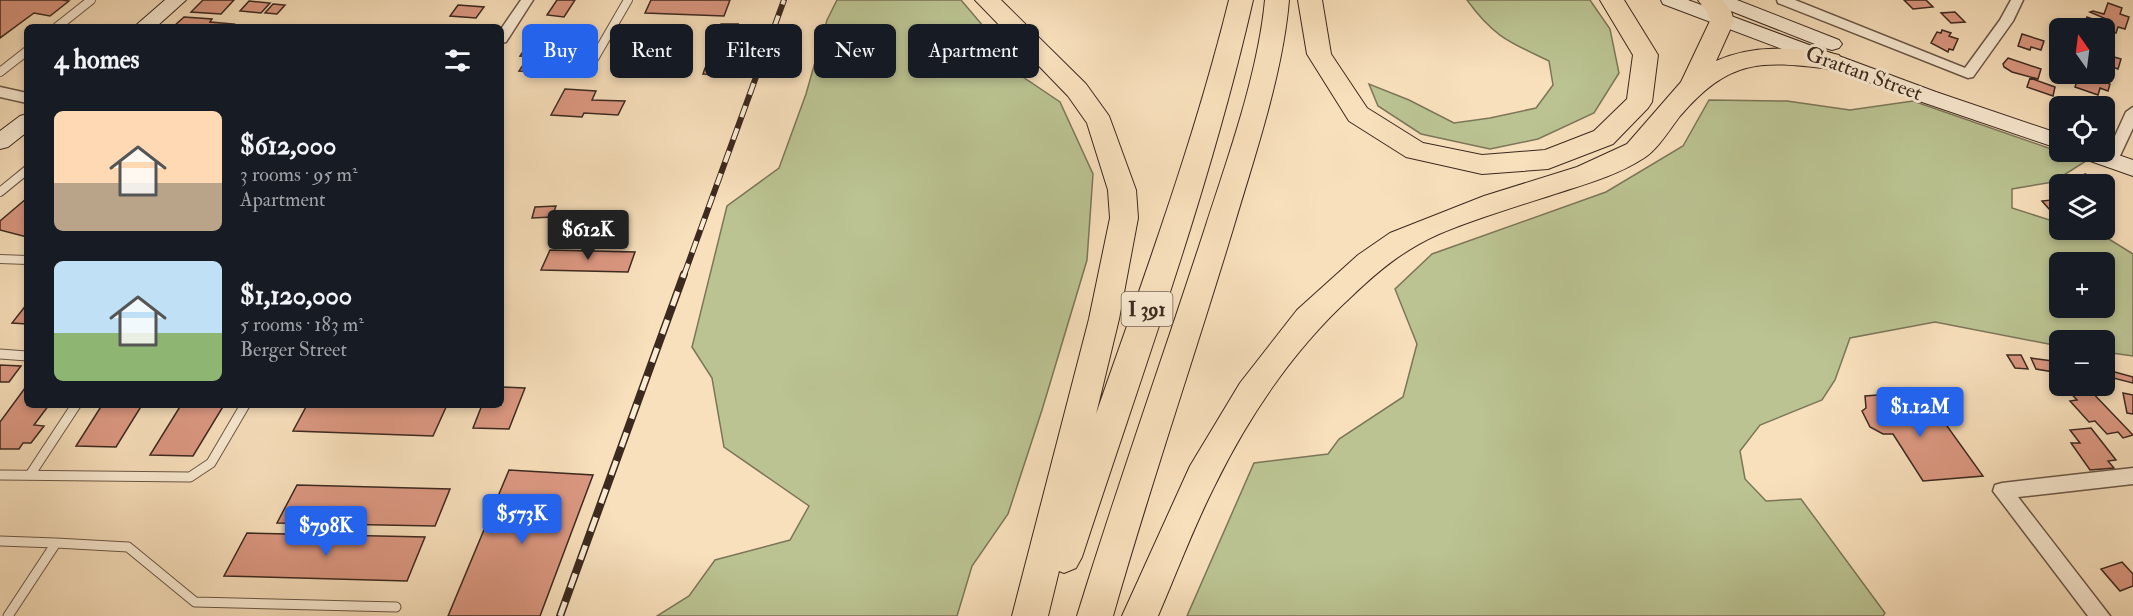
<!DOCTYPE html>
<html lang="en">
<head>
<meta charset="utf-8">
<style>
  :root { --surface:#171b24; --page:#242831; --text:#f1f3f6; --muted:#9ea1a6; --accent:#2563eb }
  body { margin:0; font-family:"IM FELL Double Pica",serif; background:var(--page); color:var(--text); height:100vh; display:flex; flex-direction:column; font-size:22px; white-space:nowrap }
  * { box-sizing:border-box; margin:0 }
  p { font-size:20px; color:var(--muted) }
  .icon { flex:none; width:33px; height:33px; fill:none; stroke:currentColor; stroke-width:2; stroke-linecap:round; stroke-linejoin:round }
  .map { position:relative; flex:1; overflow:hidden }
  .details { position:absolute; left:24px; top:24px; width:480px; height:384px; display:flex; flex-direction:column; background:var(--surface); border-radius:9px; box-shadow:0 3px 9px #0003 }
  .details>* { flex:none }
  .top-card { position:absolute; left:522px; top:24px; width:570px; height:54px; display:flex; gap:12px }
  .needle { width:39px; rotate:346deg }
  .buttons { position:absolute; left:2049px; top:18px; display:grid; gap:12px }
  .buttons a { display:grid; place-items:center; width:66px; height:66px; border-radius:9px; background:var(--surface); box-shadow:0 3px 9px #0003; font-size:30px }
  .price { position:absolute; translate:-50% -51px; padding:0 14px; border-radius:6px; background:var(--accent); color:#fff; font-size:20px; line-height:39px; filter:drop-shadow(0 2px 3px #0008) }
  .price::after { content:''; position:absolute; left:50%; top:36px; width:18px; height:14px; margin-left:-9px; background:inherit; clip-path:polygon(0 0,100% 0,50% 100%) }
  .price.on { background:#222; color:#fff }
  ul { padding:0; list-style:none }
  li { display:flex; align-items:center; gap:18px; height:150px; padding:0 30px }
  li span { display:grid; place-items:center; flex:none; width:168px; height:120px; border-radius:9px; color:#555 }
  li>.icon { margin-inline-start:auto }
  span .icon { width:72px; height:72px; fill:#fffc; stroke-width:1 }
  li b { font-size:26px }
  h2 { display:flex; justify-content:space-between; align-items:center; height:72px; padding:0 30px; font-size:26px }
  .pill { padding:0 21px; border-radius:9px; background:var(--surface); box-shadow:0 3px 9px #0003; font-size:21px; line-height:54px }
  .pill.on { background:var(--accent); color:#fff }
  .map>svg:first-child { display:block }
  .green { fill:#bbc392; stroke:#7c7658; stroke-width:1.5; fill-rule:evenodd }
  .building { fill:#dc9882; stroke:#3c291f; stroke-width:1.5 }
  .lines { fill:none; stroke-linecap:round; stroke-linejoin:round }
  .lane-far1-casing { stroke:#6b5746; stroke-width:10 }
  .lane-casing { stroke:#6b5746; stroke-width:11 }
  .street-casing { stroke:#6b5746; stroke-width:3 }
  .secondary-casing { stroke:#3c291f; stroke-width:2 }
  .highway-casing { stroke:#3c291f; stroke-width:2 }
  .lane-far1 { stroke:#faebd3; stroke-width:8 }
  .lane { stroke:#faebd3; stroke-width:9 }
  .street { fill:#faebd3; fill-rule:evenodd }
  .secondary { fill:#faebd3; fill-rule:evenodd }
  .highway { fill:#f8e0bc; fill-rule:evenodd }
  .rail-far1-casing { stroke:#3c291f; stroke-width:6 }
  .rail-casing { stroke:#3c291f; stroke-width:8 }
  .rail-far1 { stroke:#faebd3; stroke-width:4; stroke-dasharray:12; stroke-linecap:butt }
  .rail { stroke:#faebd3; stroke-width:5; stroke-dasharray:15; stroke-linecap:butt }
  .labels { text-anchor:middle; stroke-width:6; stroke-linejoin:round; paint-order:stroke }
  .shield { fill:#faebd3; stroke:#756355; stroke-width:1.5 }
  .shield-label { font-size:20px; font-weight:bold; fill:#3c291f }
  .street-label { font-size:21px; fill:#3c291f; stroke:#faebd3 }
</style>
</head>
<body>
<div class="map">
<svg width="2133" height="616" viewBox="0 0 2133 616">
  <rect width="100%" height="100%" fill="#f8e0bc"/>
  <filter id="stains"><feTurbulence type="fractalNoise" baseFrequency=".00333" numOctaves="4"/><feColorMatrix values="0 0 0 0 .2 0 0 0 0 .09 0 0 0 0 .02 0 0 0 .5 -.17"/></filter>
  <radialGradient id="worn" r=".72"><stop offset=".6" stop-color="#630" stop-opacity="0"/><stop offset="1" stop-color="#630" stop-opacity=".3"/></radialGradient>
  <path class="green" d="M 837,0 L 961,0 L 1006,53 L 1020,75 L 1060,102 L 1093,174 L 1087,260 L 1042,410 L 1008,514 L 972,566 L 957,616 L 657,616 L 689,596 L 715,560 L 790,540 L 809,506 L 724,447 L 712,378 L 692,347 L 727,206 L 779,168 L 806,94 L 827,20 Z
    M 1467,0 L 1590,0 L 1610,29 L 1619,73 L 1594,113 L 1538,139 L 1490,149 L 1421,134 L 1378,106 L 1369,84 L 1409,100 L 1454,123 L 1490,118 L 1536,108 L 1553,85 L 1549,61 C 1509,42 1494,37 1467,0 Z
    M 1709,100 L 1787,101 L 1850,110 L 1913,101 L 2086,161 L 2053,182 L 2012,189 L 2012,208 L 2059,223 L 2060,230 L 2082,230 L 2104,236 L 2133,254 L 2133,356 L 2105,352 L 2104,340 L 2060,340 L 2059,346 L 1935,322 L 1850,338 L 1835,380 L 1822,400 L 1760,425 L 1740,451 L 1745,479 L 1766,501 L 1801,499 L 1885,613 L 1883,616 L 1187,616 L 1254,463 L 1328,454 L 1339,439 L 1403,397 L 1417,344 L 1395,289 L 1432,254 L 1606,192 L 1683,146 ZM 2060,262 L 2104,262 L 2104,308 L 2060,308 Z"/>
  <path class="building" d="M 0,0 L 62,0 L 69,1 L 50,16 L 34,13 L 0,38 Z
    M 203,0 L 234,0 L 221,14 L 191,12 Z
    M 557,0 L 575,0 L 564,17 L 547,15 Z
    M 651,0 L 730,0 L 724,16 L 645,13 Z
    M 1904,0 L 1926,0 L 1933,7 L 1913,9 Z
    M 249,1 L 270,3 L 261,13 L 240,11 Z
    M 2108,3 L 2122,8 L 2120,14 L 2129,17 L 2125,29 L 2118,27 L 2116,33 L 2085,22 L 2087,17 L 2109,25 L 2102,21 L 2104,18 L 2090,12 L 2093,11 L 2104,14 Z
    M 273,4 L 285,5 L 277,14 L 265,13 Z
    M 458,5 L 484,7 L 476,18 L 450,16 Z
    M 1955,12 L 1965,22 L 1951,23 L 1941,13 Z
    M 184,17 L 212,19 L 210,22 L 234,24 L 231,27 L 173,27 Z
    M 721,24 L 738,24 L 731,42 L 740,42 L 733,57 L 727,57 L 720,75 L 703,74 L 705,68 L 709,68 L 710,65 L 708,65 L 711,56 L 709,56 Z
    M 1942,30 L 1951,33 L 1949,36 L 1958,39 L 1953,50 L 1949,49 L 1948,52 L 1931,43 L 1937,32 L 1941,33 Z
    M 2022,34 L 2044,41 L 2041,50 L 2031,47 L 2030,50 L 2018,46 Z
    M 533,37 L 551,38 L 545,47 L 551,47 L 546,54 L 540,54 L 538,57 L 520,56 Z
    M 664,44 L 681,45 L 679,50 L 662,49 Z
    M 2104,54 L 2121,59 L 2118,69 L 2104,64 Z
    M 2008,58 L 2041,69 L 2038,79 L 2012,72 L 2004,67 L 2003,64 Z
    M 525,62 L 542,63 L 537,72 L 519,71 Z
    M 2072,74 L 2081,74 L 2110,84 L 2108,91 L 2100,88 L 2098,95 L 2075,87 L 2079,76 Z
    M 2030,78 L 2055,87 L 2053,96 L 2027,87 Z
    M 565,89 L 596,91 L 592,100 L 625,101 L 618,115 L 584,113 L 582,117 L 551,115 Z
    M 2085,174 L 2100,180 L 2098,184 L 2081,184 Z
    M 27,198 L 27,237 L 0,230 L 0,221 Z
    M 2060,199 L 2060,218 L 2058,219 L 2042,201 Z
    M 556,206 L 552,217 L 532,218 L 535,207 Z
    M 550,250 L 635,252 L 628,272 L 541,270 Z
    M 27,304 L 27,324 L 12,323 Z
    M 2007,355 L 2021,355 L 2028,369 L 2015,368 Z
    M 2031,358 L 2060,362 L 2060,373 L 2036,369 Z
    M 0,365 L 21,366 L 9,382 L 0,382 Z
    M 2104,369 L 2133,377 L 2133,383 L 2105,376 Z
    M 2074,386 L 2086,386 L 2133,435 L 2123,438 L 2118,432 L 2107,434 L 2095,421 L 2089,422 L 2070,401 L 2077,400 L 2065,387 Z
    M 501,387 L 525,388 L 509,429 L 473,428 L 482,405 L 501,405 Z
    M 25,388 L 27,388 L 27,405 L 49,405 L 34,425 L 44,426 L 31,443 L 23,443 L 19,449 L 0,449 L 0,422 Z
    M 1905,393 L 1922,420 L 1942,419 L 1983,476 L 1923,481 L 1893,434 L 1883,434 L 1870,427 L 1862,411 L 1866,408 L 1865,396 Z
    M 2123,393 L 2133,395 L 2133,414 L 2127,413 Z
    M 102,405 L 142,405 L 116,447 L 76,446 Z
    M 181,405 L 224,405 L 193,456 L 150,455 Z
    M 307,405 L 447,405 L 433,436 L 293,431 Z
    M 2091,428 L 2116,460 L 2108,461 L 2114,468 L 2090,470 L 2071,443 L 2080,443 L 2070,430 Z
    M 509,470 L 593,475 L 540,616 L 448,616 Z
    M 297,485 L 450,489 L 435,526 L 277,523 Z
    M 247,533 L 425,537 L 407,581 L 224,576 Z
    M 2122,562 L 2133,574 L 2133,586 L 2120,591 L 2101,569 Z"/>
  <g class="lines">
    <defs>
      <path id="lane-far1" d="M 57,27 L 91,0
        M 591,64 L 628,0
        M 0,72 L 27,51
        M 0,192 L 27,170
        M 0,259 L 27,260"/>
      <path id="lane" d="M 0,354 L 27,356
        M 0,475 L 190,477 L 211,463 L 245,405
        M 30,475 L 76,405
        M 0,541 L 56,543 L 8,616
        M 56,543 L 128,547 L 195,602 L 396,607"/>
      <path id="street" d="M 521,0 L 533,0 L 506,42 L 501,43 L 501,29 Z
        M 1777,0 L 1795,0 L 1965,68 L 2000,20 L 2011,0 L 2023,0 L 2013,21 L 1973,77 L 1968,78 L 1778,3 Z
        M 0,87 L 27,93 L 27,103 L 0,97 Z
        M 2133,107 L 2133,128 L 2118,160 L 2111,165 L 2106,164 L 2104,160 L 2126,112 Z
        M 2133,468 L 2133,484 L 2018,497 L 2110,616 L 2088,616 L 1993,491 L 1995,485 L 2002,483 Z"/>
      <path id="secondary" d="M 165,0 L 186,0 L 156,27 L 134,27 Z
        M 1661,0 L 1688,0 L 1936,92 L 2060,134 L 2060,149 L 1922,102 L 1663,4 Z
        M 1711,0 L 1737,0 L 1839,40 L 1842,44 L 1839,48 L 1832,50 L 1825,48 L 1713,4 Z
        M 27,114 L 27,132 L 8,147 L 0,149 L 0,131 L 20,116 Z
        M 2104,150 L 2133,160 L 2133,176 L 2079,157 L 2076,152 Z"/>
      <path id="highway" d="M 975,0 L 1001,0 L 1086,84 L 1109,116 L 1136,190 L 1138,218 L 1119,319 L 1096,414 C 1144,277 1194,141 1229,0 L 1253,0 C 1210,189 1142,373 1082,557 L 1076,568 L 1064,573 L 1059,571 L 1048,616 L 1012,616 L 1089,319 L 1110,218 L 1108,190 L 1087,123 L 1068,96 Z
        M 1265,0 L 1289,0 C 1283,74 1254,158 1233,229 C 1194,358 1150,486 1113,616 L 1077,616 C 1117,486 1163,357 1205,228 C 1228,157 1258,74 1265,0 Z
        M 1298,0 L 1322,0 L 1331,54 L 1367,108 L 1423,143 L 1482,155 L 1545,150 L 1594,131 L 1627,99 L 1633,55 L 1600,0 L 1624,0 L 1658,55 L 1652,102 L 1648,108 L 1613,144 L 1548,169 L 1482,174 L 1406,157 L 1349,121 L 1307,54 Z
        M 1698,0 L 1723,0 L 1731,11 L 1734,21 L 1716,61 C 1754,44 1790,48 1830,53 L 1839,55 L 1842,61 L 1839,67 L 1830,69 C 1760,60 1729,59 1680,116 C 1670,129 1658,149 1644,158 C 1618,175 1586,184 1558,193 C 1518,206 1477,218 1439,234 C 1405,249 1379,270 1352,296 C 1295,348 1250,414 1216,483 C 1194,526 1177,572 1158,616 L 1122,616 L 1190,466 L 1240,383 L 1297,310 L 1358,255 L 1390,233 L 1484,196 L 1577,167 L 1627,144 L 1681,82 L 1710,21 L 1707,12 Z"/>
    </defs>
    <use href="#lane-far1" class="lane-far1-casing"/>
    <use href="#lane" class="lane-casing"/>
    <use href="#street" class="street-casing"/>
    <use href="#secondary" class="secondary-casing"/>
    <use href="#highway" class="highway-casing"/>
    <use href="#lane-far1" class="lane-far1"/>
    <use href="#lane" class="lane"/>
    <use href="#street" class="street"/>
    <use href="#secondary" class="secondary"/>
    <use href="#highway" class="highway"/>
    <defs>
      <path id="rail-far1" d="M 684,275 L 784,0"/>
      <path id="rail" d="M 560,616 L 684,274"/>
    </defs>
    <use href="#rail-far1" class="rail-far1-casing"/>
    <use href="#rail" class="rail-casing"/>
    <use href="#rail-far1" class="rail-far1"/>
    <use href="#rail" class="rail"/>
  </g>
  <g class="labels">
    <rect class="shield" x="1121.5" y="292" width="51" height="34" rx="4.5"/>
    <g class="shield-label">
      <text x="1147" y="316">I 391</text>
    </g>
    <g class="street-label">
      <text transform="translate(1864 73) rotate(20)" y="7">Grattan Street</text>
    </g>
  </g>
  <rect width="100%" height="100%" filter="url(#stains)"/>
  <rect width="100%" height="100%" fill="url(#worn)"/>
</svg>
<div class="buttons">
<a><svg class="needle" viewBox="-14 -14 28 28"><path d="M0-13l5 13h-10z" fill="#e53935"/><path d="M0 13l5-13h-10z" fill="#9ea1a6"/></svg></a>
<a><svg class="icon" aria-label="locate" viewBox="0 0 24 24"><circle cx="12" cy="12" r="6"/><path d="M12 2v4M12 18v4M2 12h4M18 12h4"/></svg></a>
<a><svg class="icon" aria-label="layers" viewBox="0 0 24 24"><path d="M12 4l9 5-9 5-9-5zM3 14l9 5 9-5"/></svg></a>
<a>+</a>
<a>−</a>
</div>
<b class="price on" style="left:588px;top:261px">$612K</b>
<b class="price" style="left:1920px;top:438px">$1.12M</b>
<b class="price" style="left:522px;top:545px">$573K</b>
<b class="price" style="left:326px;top:557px">$798K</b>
<div class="top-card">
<a class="pill on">Buy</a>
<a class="pill">Rent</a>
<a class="pill">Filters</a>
<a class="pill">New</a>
<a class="pill">Apartment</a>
</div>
<section class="details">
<h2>4 homes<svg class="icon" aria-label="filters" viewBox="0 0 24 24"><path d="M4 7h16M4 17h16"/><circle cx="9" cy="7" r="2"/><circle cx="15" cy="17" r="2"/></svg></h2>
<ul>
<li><span style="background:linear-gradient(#ffd9b3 60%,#b9a48a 0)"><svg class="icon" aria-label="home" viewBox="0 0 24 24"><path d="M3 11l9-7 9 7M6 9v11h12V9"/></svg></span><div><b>$612,000</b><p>3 rooms · 95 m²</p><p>Apartment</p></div></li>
<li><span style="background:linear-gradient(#bfe0f5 60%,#8fb573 0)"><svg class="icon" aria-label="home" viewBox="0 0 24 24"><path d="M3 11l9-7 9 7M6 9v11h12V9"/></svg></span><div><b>$1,120,000</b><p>5 rooms · 183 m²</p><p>Berger Street</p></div></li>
</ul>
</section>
</div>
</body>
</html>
